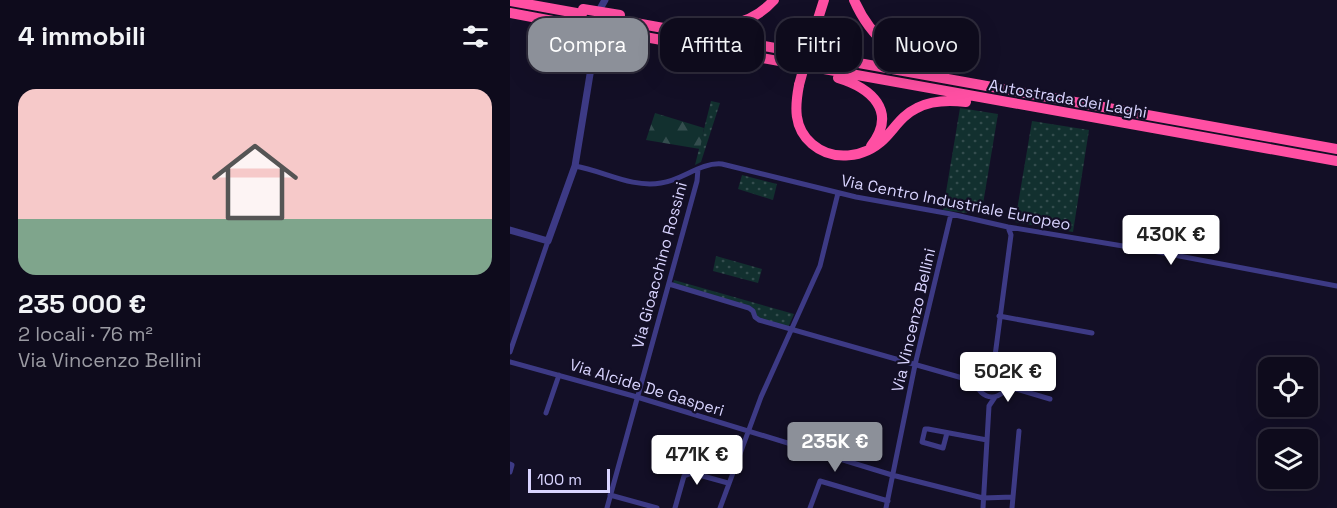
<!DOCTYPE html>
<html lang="it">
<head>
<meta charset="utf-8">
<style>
  :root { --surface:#0e0b1c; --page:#171425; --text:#f1f3f6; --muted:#9b9ba3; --line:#2e2b3b; --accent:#8c9099 }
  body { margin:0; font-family:"Space Grotesk",sans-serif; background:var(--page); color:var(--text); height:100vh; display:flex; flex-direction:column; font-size:22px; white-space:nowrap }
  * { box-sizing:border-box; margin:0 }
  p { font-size:20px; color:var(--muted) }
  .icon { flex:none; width:33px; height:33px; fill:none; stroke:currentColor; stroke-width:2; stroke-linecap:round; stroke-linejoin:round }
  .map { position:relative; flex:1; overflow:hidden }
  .details { display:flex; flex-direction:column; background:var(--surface); width:510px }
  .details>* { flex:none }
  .guide { position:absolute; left:18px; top:18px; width:570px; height:54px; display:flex; gap:12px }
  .controls { position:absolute; left:748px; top:357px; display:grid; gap:12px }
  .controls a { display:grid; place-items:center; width:60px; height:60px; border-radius:12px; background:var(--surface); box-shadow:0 6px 24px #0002,0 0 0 2px var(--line); font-size:30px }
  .scale { position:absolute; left:18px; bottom:15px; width:82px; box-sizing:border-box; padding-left:6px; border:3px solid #d9d4ff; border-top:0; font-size:16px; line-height:21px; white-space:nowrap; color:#d9d4ff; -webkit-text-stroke:4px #130f26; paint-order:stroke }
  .price { position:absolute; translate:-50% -51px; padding:0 14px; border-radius:6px; background:#fff; color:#222; font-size:20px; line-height:39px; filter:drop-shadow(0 2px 3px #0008) }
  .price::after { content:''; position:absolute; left:50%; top:36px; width:18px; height:14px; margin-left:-9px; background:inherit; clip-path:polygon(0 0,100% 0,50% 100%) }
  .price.current { background:var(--accent); color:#fff }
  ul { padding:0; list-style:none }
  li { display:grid; align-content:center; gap:12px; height:318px; padding:0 18px }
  li span { display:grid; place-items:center; height:186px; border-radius:18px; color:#555 }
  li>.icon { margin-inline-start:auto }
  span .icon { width:108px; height:108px; fill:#fffc; stroke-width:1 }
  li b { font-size:26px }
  h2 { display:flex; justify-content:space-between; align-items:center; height:72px; padding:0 18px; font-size:26px }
  .tag { padding:0 21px; border-radius:18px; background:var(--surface); box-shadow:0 6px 24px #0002,0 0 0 2px var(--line); font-size:21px; line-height:54px }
  .tag.current { background:var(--accent); color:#fff }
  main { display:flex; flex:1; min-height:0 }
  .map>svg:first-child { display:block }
  .grass { fill:url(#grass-dots) }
  .forest { fill:url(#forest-firs) }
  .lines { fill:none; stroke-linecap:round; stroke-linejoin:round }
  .minor { stroke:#3d3a85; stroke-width:5 }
  .tertiary { stroke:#3d3a85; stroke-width:7 }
  .motorway { stroke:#ff4fa3; stroke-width:10 }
  .motorway-bridge { stroke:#ff4fa3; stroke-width:10 }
  .labels { text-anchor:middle; stroke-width:4.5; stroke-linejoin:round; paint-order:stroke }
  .street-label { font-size:16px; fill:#d9d4ff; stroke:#130f26 }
</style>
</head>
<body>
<main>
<section class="details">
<h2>4 immobili<svg class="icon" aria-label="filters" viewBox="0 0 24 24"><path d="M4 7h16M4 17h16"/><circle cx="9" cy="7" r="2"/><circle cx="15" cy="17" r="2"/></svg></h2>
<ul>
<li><span style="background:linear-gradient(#f6c9c9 70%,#7fa58c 0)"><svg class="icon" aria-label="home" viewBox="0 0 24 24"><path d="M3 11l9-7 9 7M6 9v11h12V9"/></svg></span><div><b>235 000 €</b><p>2 locali · 76 m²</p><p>Via Vincenzo Bellini</p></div></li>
</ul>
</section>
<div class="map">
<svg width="827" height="508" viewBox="0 0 827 508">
  <defs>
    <pattern id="grass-dots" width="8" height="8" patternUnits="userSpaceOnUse" patternTransform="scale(1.5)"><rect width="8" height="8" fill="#12302f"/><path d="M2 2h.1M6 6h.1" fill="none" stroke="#344d4e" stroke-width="1.8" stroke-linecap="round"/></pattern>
    <pattern id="forest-firs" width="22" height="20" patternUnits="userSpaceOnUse" patternTransform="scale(1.5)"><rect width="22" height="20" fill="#12302f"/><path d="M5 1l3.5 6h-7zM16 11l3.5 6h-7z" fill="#344d4e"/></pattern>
  </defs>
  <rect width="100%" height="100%" fill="#130f26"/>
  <path class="grass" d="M 201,101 L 210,103 L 191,162 L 185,165 Z
    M 450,108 L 488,114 L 472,210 L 457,210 L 457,213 L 433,210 Z
    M 522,121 L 579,130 L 563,232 L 505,222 Z
    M 232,175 L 267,184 L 263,200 L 228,189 Z
    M 206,256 L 252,269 L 248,283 L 203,271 Z
    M 164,280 L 284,314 L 277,330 L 245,320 L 238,309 L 162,287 Z"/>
  <path class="forest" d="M 145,113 L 194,128 L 190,149 L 136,140 Z"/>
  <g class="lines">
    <path class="minor" d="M 65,166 C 94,171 121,188 151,183 C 173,180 190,162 212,164 L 346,197 L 441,214 L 498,227 L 643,251 L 827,286
      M 159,284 L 239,308 L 243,311 L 245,317 L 249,320 L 456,379 L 468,389
      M 489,316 L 582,333
      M 0,352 L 38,241
      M 0,362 L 127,397 L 382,475 L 473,498 L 503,497 L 509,431
      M467 382a15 15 0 1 1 30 0a15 15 0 1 1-30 0Z
      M 491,370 L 485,356 L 501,235 L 498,227
      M 497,379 L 506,389 L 540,399
      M 36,413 L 49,375
      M 437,433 L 433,448 L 412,442 L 415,429 L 418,429 L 477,440
      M 0,464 L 2,465 L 0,472
      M 100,495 L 147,508
      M 97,508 L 187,181 L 188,169
      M 165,508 L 174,476 L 182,473 L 218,483
      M 210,508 L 251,397 L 310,266 L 328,193
      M 300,508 L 310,481 L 378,501
      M 376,508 L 405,365 L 441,214
      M 473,508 L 479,406 L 485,397
      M 502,508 L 503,497"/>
    <path class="tertiary" d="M 0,230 L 38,241 L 65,166 L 91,7 L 95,0"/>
    <path class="motorway" d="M 344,0 C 361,39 390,62 432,71
      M 0,1 L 72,14
      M 0,13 L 70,26
      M 109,20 L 827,149
      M 168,24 C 203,29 238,29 264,0
      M 107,32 L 827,161
      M 301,41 L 314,0
      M 328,78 C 361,88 388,111 361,146
      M 289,85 C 285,106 283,128 302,144 C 323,162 354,158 374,139 C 385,128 392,115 407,108 C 422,100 439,100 456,102"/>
    <path class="motorway-bridge" d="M 73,9 L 110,15
      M 70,26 L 107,32
      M 289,85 L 301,41"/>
  </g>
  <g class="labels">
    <g class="street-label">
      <text transform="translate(558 98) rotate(10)" y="6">Autostrada dei Laghi</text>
      <text transform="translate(446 202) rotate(11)" y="6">Via Centro Industriale Europeo</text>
      <text transform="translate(149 265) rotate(-75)" y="6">Via Gioacchino Rossini</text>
      <text transform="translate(403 320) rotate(-77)" y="6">Via Vincenzo Bellini</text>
      <text transform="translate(137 387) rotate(17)" y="6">Via Alcide De Gasperi</text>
    </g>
  </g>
</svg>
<div class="controls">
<a><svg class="icon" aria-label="locate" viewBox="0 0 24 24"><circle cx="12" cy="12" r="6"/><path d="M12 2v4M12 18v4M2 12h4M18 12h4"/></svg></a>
<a><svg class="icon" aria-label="layers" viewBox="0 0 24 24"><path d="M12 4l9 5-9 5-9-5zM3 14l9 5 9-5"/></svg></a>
</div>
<div class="scale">100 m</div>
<b class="price" style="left:661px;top:266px">430K €</b>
<b class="price" style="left:498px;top:403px">502K €</b>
<b class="price current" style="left:325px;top:473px">235K €</b>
<b class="price" style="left:187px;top:486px">471K €</b>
<div class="guide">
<a class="tag current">Compra</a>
<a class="tag">Affitta</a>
<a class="tag">Filtri</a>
<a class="tag">Nuovo</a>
</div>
</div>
</main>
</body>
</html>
